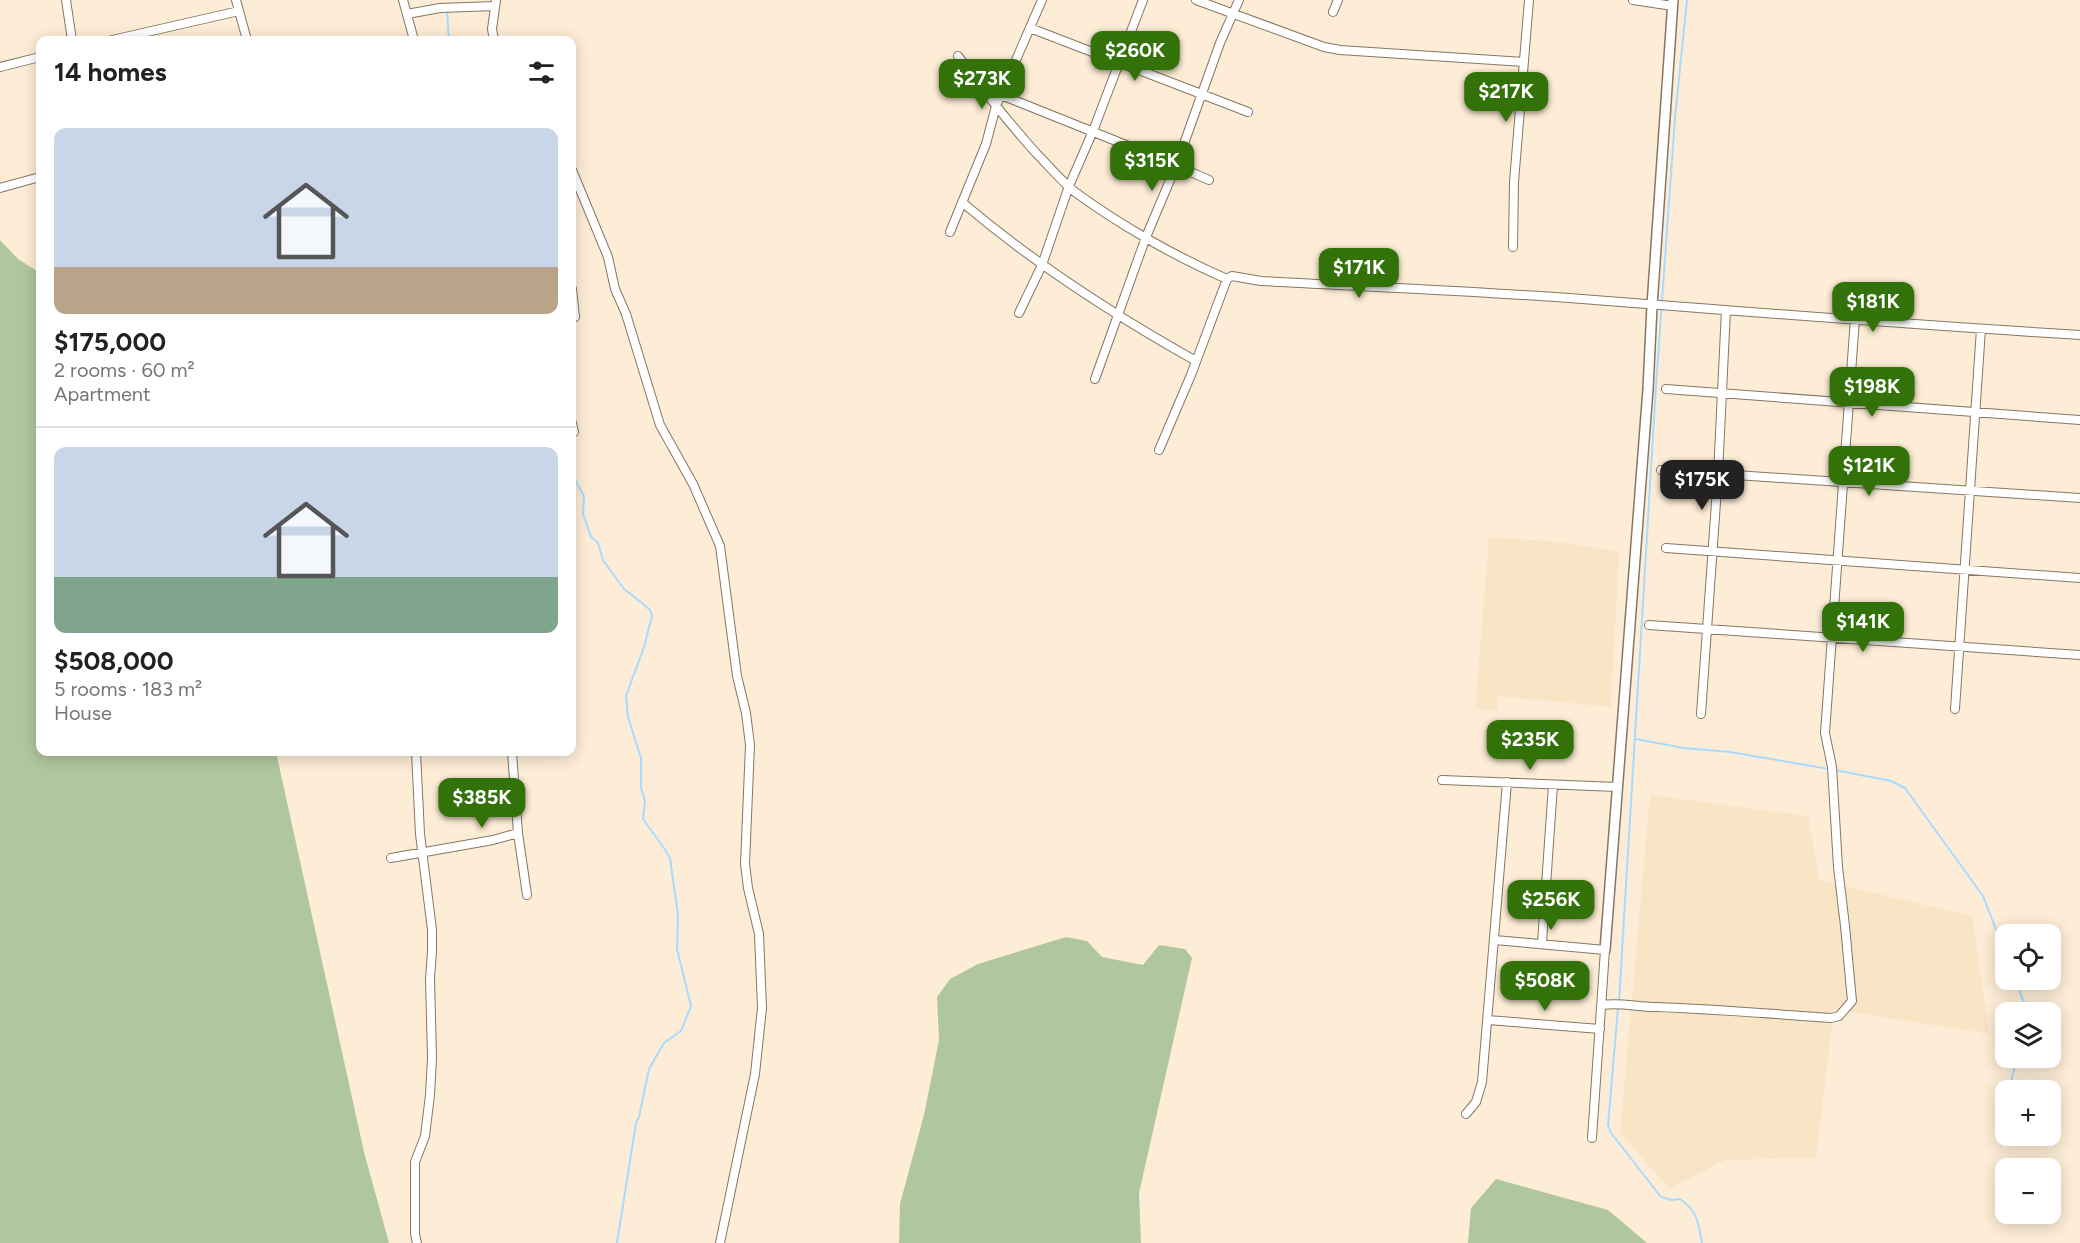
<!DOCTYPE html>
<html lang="en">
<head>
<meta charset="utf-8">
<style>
  :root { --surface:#fff; --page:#f2f2f2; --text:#222; --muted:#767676; --line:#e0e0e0; --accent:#337209 }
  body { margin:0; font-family:Figtree,sans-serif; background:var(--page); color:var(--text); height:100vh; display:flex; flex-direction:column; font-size:22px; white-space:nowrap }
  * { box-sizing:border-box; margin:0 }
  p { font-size:20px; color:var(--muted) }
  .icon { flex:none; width:33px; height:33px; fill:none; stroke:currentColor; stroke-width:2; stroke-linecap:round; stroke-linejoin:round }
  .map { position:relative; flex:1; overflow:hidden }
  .panel { position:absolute; left:36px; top:36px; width:540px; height:720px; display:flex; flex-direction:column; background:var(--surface); border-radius:12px; box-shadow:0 3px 15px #0003 }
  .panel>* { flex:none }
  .controls { position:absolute; left:1995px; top:924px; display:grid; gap:12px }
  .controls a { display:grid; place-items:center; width:66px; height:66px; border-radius:12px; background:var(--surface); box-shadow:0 3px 15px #0003; font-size:30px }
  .price { position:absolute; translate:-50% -51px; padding:0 14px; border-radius:12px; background:var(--accent); color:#fff; font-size:20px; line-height:39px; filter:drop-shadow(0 2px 3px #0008) }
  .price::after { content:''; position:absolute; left:50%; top:36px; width:18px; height:14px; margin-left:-9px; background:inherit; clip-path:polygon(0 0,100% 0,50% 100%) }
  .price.active { background:#222; color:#fff }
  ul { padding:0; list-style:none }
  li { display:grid; align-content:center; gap:12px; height:318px; padding:0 18px }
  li+li { border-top:2px solid var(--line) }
  li span { display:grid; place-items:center; height:186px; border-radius:12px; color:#555 }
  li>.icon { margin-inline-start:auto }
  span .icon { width:108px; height:108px; fill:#fffc; stroke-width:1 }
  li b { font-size:26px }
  h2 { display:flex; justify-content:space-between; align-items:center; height:72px; padding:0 18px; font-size:26px }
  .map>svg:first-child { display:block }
  .built { fill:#f9e4c6 }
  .green { fill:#afc69e }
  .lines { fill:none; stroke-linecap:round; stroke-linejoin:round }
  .stream { stroke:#a9dbff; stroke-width:2 }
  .minor-casing { stroke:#857762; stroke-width:10 }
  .tertiary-casing { stroke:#857762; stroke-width:12 }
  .minor { stroke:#fff; stroke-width:8 }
  .tertiary { stroke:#fff; stroke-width:9 }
</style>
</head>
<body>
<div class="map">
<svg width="2080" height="1243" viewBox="0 0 2080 1243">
  <rect width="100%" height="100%" fill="#fdedd6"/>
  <path class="built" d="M 1489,537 L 1559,542 L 1619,552 L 1611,707 L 1498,696 L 1497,711 L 1475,709 Z
    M 1650,795 L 1808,816 L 1819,880 L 1972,916 L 1989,1034 L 1834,1009 L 1816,1158 L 1725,1160 L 1669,1189 L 1620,1132 Z"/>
  <path class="green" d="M 0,240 L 18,259 L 40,273 L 40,752 L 276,752 L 364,1152 L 389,1243 L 0,1243 Z
    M 1066,937 L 1087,941 L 1102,957 L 1143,965 L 1159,945 L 1185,949 L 1192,958 L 1139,1193 L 1141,1243 L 899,1243 L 900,1204 L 924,1115 L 939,1040 L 937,997 L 950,979 L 978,964 Z
    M 1496,1179 L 1608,1210 L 1647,1243 L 1468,1243 L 1471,1208 Z"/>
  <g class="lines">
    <path class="stream" d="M 447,11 L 449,40
      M 572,463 L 575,480 L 584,496 L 583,514 L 591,537 L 598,543 L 603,560 L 624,589 L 642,603 L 650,610 L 652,616 L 644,647 L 626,696 L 628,717 L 641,758 L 641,788 L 645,801 L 643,819 L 664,848 L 670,858 L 678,915 L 677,949 L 691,1006 L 681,1031 L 664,1043 L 649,1069 L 639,1117 L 636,1123 L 617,1243
      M 1636,739 L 1684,748 L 1730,752 L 1829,769
      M 1835,770 L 1891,781 L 1905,788 L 1983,896 L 2006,955
      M 2015,980 L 2028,1012
      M 1619,1002 L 1656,386 L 1675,118 L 1687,0
      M 1618,1008 L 1608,1125 L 1611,1133 L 1661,1197 L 1672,1200 L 1680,1199 C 1698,1212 1698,1222 1702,1243
      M 2009,1090 L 2017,1058"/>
    <defs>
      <path id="minor" d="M 66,0 L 72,40
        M 236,0 L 247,40
        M 403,0 L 414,40
        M 1196,0 L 1324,47 L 1340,50 L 1524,62
        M 1633,0 L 1673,6
        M 1333,12 L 1338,0
        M 407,14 L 440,8 L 495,6
        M 1030,28 L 1248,112
        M 112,40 L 239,11
        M 494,40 L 492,29 L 496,0
        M 958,56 C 983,90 1008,122 1036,153 C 1049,166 1061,181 1075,192 C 1120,225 1176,257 1227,279
        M 0,67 L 40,57
        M 1001,95 L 1161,159 L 1209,180
        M 572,170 L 608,257 L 615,289 L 626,314 L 660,425 L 693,484 L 720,546 L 737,676 L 746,713 L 750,745 L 745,864 L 748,888 L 759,934 L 762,1008 L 755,1074 L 720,1243
        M 0,188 L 40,177
        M 963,203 C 1035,264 1114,315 1196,361
        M 950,232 L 986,144 L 996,106 L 1042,0
        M 1513,247 L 1514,182 L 1529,0
        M 572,289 L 575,317
        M 1019,313 L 1042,265 L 1069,186 L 1093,131 L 1143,0
        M 1095,379 L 1146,237 L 1176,166 L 1220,43 L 1239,0
        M 1666,389 L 2080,420
        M 572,423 L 574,432
        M 1159,450 L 1191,375 L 1227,279 L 1232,276 L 1261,281 C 1368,287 1475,291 1582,299 C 1748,312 1914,325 2080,335
        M 1661,470 L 2080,498
        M 1666,548 L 2080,578
        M 1649,625 L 2080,655
        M 1955,709 L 1981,329
        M 1701,714 L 1718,474 L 1726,310
        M 416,752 L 420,834 L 432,930 L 432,951 L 430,979 L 432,1058 L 430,1095 L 425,1136 L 415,1162 L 415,1234 L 417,1243
        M 1442,780 L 1617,787
        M 518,833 L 527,895
        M 391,858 L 493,840 L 518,833 L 512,752
        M 1495,940 L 1605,950 L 1592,1138
        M 1542,943 L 1553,785
        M 1602,1005 C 1620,1002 1637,1007 1656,1007 C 1715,1009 1773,1014 1831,1018 L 1839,1016 L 1852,1001 L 1845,926 L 1838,867 L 1832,767 L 1825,733 L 1855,318
        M 1488,1020 L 1600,1029
        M 1466,1114 L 1476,1102 L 1482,1082 L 1507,782"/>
      <path id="tertiary" d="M 1605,950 L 1648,389 L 1652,306 L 1673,0"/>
    </defs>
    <use href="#minor" class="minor-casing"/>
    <use href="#tertiary" class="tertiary-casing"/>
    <use href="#minor" class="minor"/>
    <use href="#tertiary" class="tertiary"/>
  </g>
</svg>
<div class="controls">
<a><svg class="icon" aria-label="locate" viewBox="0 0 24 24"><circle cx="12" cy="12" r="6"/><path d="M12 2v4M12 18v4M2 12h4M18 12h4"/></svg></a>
<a><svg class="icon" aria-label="layers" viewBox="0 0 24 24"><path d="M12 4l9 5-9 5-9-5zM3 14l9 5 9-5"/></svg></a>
<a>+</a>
<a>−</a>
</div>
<b class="price" style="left:1135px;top:82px">$260K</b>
<b class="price" style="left:982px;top:110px">$273K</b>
<b class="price" style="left:1506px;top:123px">$217K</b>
<b class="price" style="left:1152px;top:192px">$315K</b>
<b class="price" style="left:1359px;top:299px">$171K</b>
<b class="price" style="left:1873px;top:333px">$181K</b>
<b class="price" style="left:1872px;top:418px">$198K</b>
<b class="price" style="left:1869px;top:497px">$121K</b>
<b class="price active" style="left:1702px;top:511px">$175K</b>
<b class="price" style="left:1863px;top:653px">$141K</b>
<b class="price" style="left:1530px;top:771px">$235K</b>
<b class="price" style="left:482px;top:829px">$385K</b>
<b class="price" style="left:1551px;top:931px">$256K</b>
<b class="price" style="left:1545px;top:1012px">$508K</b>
<section class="panel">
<h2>14 homes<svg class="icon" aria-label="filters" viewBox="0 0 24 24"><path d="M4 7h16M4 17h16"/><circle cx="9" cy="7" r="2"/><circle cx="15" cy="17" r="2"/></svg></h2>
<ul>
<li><span style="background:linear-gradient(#c9d6e8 75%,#b9a48a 0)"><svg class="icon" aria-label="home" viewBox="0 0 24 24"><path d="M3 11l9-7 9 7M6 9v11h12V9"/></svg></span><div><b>$175,000</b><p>2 rooms · 60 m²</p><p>Apartment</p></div></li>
<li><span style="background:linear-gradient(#c9d6e8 70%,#7fa58c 0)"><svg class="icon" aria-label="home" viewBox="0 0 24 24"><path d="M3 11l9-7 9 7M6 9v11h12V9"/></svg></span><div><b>$508,000</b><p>5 rooms · 183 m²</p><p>House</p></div></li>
</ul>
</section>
</div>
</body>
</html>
